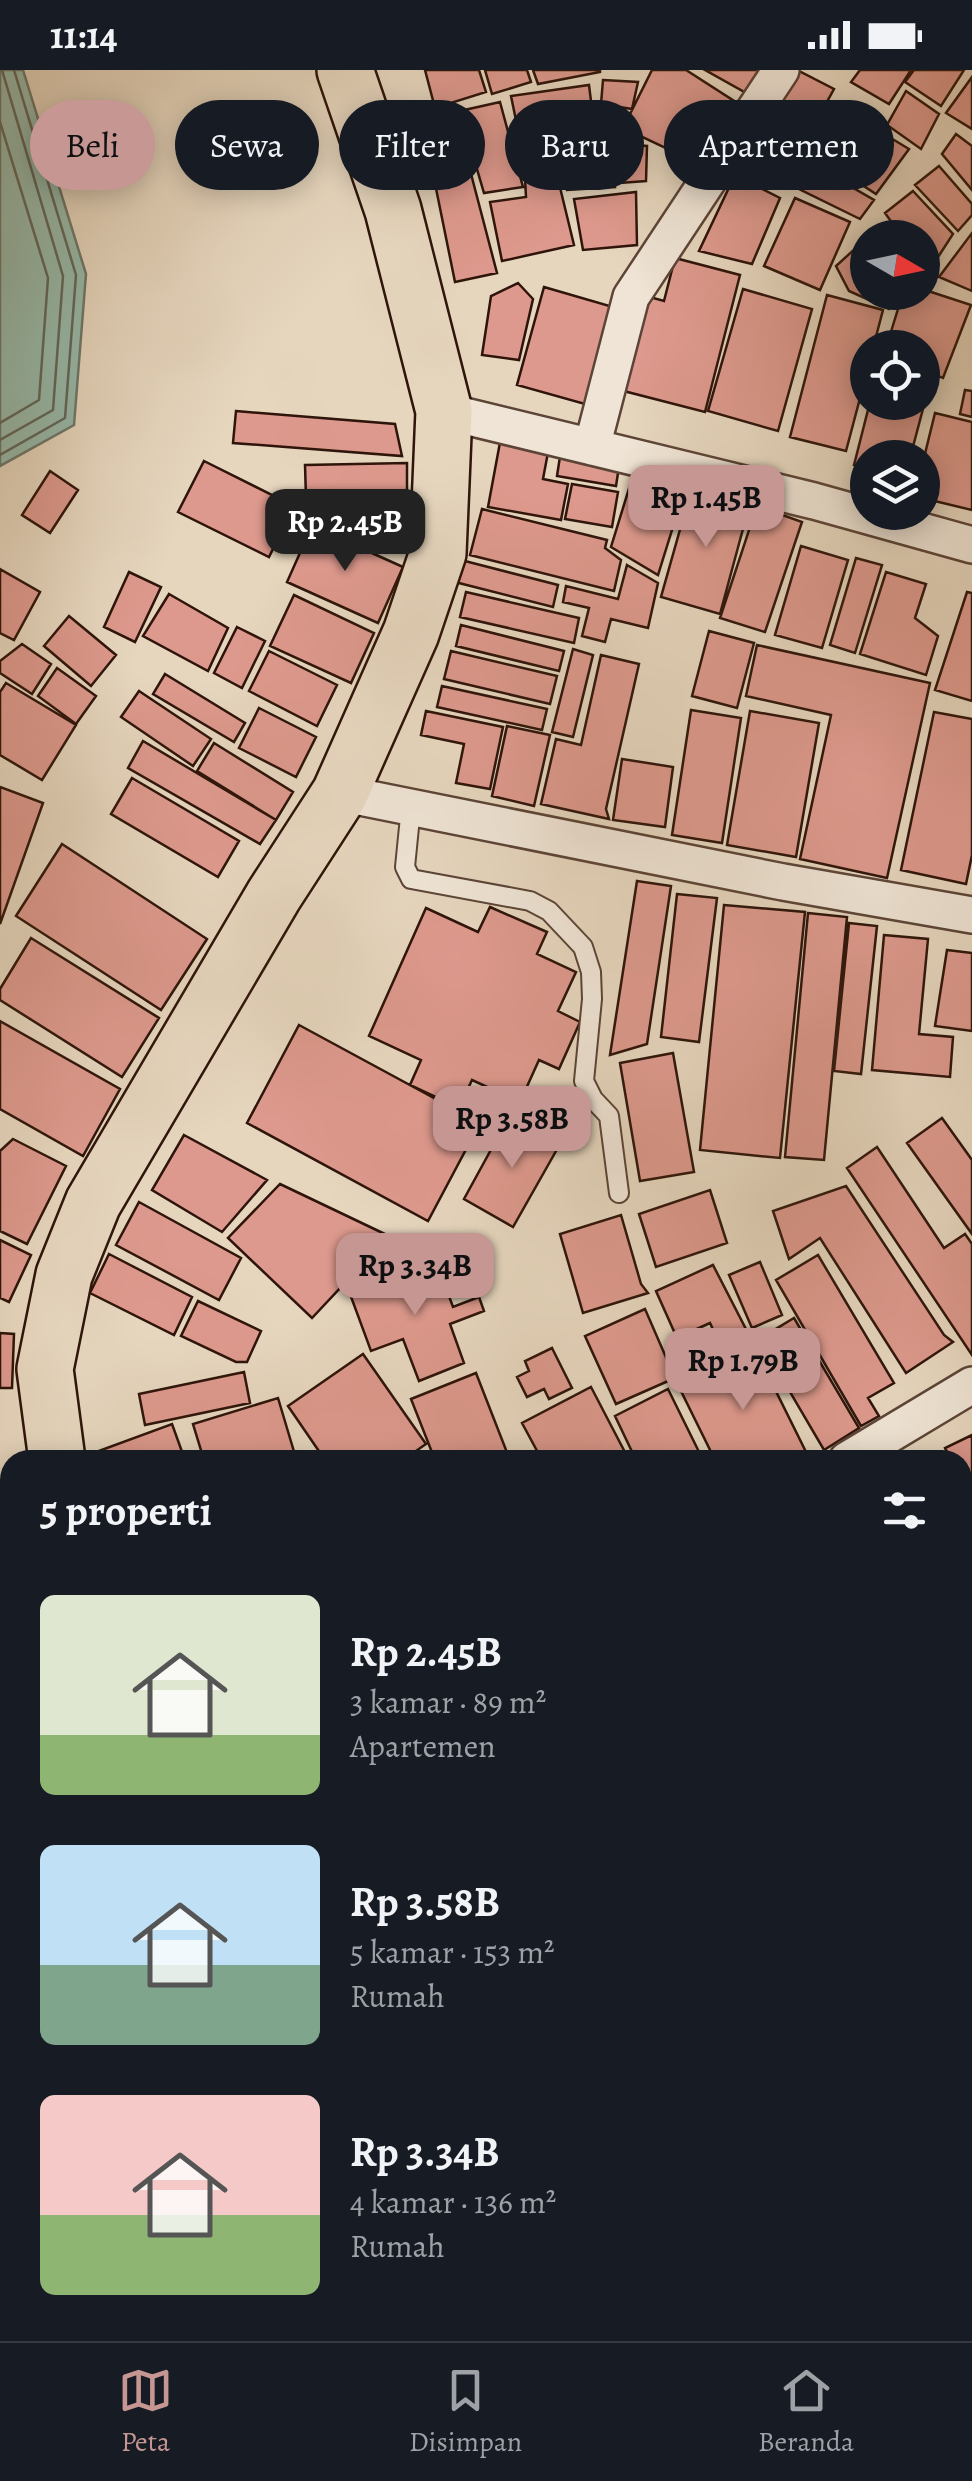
<!DOCTYPE html>
<html lang="id">
<head>
<meta charset="utf-8">
<style>
  :root { --surface:#171b24; --page:#242831; --text:#f1f3f6; --muted:#9ea1a6; --line:#363941; --accent:#c59692 }
  body { margin:0; font-family:Alegreya,serif; background:var(--page); color:var(--text); height:100vh; display:flex; flex-direction:column; font-size:38px; white-space:nowrap }
  * { box-sizing:border-box; margin:0 }
  p { font-size:32px; color:var(--muted) }
  .icon { flex:none; width:55px; height:55px; fill:none; stroke:currentColor; stroke-width:2; stroke-linecap:round; stroke-linejoin:round }
  .map { position:relative; flex:1; overflow:hidden }
  .panel { position:absolute; left:0px; top:1380px; width:972px; height:892px; display:flex; flex-direction:column; background:var(--surface); border-radius:30px 30px 0 0; box-shadow:0 5px 25px #0003 }
  .panel>* { flex:none }
  .top-card { position:absolute; left:30px; top:30px; width:912px; height:90px; display:flex; gap:20px }
  .needle { width:65px; rotate:99deg }
  .fabs { position:absolute; left:850px; top:150px; display:grid; gap:20px }
  .fabs a { display:grid; place-items:center; width:90px; height:90px; border-radius:50%; background:var(--surface); box-shadow:0 5px 25px #0003; font-size:50px }
  .price { position:absolute; translate:-50% -85px; padding:0 22px; border-radius:20px; background:var(--accent); color:#111; font-size:32px; line-height:65px; filter:drop-shadow(0 2px 5px #0008) }
  .price::after { content:''; position:absolute; left:50%; top:60px; width:30px; height:22px; margin-left:-15px; background:inherit; clip-path:polygon(0 0,100% 0,50% 100%) }
  .price.current { background:#222; color:#fff }
  ul { padding:0; list-style:none }
  li { display:flex; align-items:center; gap:30px; height:250px; padding:0 40px }
  li span { display:grid; place-items:center; flex:none; width:280px; height:200px; border-radius:15px; color:#555 }
  li>.icon { margin-inline-start:auto }
  span .icon { width:120px; height:120px; fill:#fffc; stroke-width:1 }
  li b { font-size:42px }
  h2 { display:flex; justify-content:space-between; align-items:center; height:120px; padding:0 40px; font-size:42px }
  .pill { padding:0 35px; border-radius:45px; background:var(--surface); box-shadow:0 5px 25px #0003; font-size:35px; line-height:90px }
  .pill.current { background:var(--accent); color:#111 }
  .status { display:flex; justify-content:space-between; align-items:center; height:70px; padding:0 50px; background:var(--surface); direction:ltr }
  .status svg { height:28px; fill:currentColor }
  .tab-bar { display:flex; justify-content:space-around; align-items:center; height:140px; border-top:2px solid var(--line); background:var(--surface); font-size:28px; color:var(--muted) }
  .tab-bar a { display:grid; justify-items:center; gap:5px }
  .tab-bar .current { color:var(--accent) }
  .map>svg:first-child { display:block }
  .water { fill:#97baab; stroke:#6d786b; stroke-width:2.5 }
  .lines { fill:none; stroke-linecap:round; stroke-linejoin:round }
  .shore { stroke:#62675a; stroke-width:2.5 }
  .building { fill:#dd998d; stroke:#2e140a; stroke-width:2.5 }
  .service-casing { stroke:#5c4437; stroke-width:22 }
  .minor-casing { stroke:#5c4437; stroke-width:40 }
  .trunk-casing { stroke:#2e140a; stroke-width:60 }
  .service { stroke:#efe4d5; stroke-width:18 }
  .minor { stroke:#efe4d5; stroke-width:35 }
  .trunk { stroke:#e6d6be; stroke-width:55 }
</style>
</head>
<body>
<div class="status"><b>11:14</b><svg viewBox="0 0 49 12"><path d="M0 12V9h3v3zM5 12V6h3v6zM10 12V3h3v9zM15 12V0h3v12zM26 1h20v11H26zM47 4h2v5h-2z"/></svg></div>
<div class="map">
<svg width="972" height="2271" viewBox="0 0 972 2271">
  <rect width="100%" height="100%" fill="#e6d6be"/>
  <filter id="stains"><feTurbulence type="fractalNoise" baseFrequency=".002" numOctaves="4"/><feColorMatrix values="0 0 0 0 .2 0 0 0 0 .09 0 0 0 0 .02 0 0 0 .5 -.17"/></filter>
  <radialGradient id="worn" r=".72"><stop offset=".6" stop-color="#630" stop-opacity="0"/><stop offset="1" stop-color="#630" stop-opacity=".3"/></radialGradient>
  <path class="water" d="M 0,0 L 23,0 L 86,204 L 74,355 L 0,396 Z"/>
  <g class="lines">
    <path class="shore" d="M 0,52 L 48,208 L 39,330 L 0,353
      M 0,370 L 53,340 L 63,206 L 2,0
      M 0,385 L 65,348 L 76,205 L 14,0"/>
  </g>
  <path class="building" d="M 425,0 L 479,0 L 486,22 L 435,38 Z
    M 485,0 L 527,0 L 531,12 L 492,24 Z
    M 533,0 L 600,0 L 600,2 L 538,14 Z
    M 652,0 L 686,0 L 745,38 L 708,98 L 623,58 Z
    M 705,0 L 765,0 L 755,28 Z
    M 797,0 L 834,19 L 808,66 L 764,43 Z
    M 860,0 L 911,0 L 889,34 L 851,12 Z
    M 914,0 L 964,0 L 941,36 L 905,12 Z
    M 972,7 L 972,59 L 946,43 Z
    M 603,10 L 638,12 L 632,39 L 601,34 Z
    M 589,15 L 593,47 L 518,60 L 511,26 Z
    M 906,21 L 939,44 L 921,79 L 887,55 Z
    M 500,32 L 523,117 L 484,123 L 460,41 Z
    M 836,35 L 909,79 L 876,124 L 809,80 Z
    M 451,46 L 463,71 L 426,78 L 425,55 Z
    M 752,47 L 800,72 L 796,85 L 874,130 L 860,149 L 738,89 Z
    M 611,55 L 615,117 L 567,120 L 563,63 Z
    M 956,64 L 972,76 L 972,120 L 942,84 Z
    M 548,68 L 574,175 L 502,191 L 490,132 L 526,127 L 523,70 Z
    M 620,74 L 647,76 L 646,111 L 620,113 Z
    M 465,81 L 497,203 L 455,212 L 429,84 Z
    M 939,96 L 972,134 L 972,145 L 958,161 L 915,115 Z
    M 735,105 L 780,128 L 752,194 L 699,181 Z
    M 913,121 L 953,164 L 929,201 L 922,193 L 922,168 L 903,168 L 885,143 Z
    M 636,122 L 637,175 L 583,180 L 574,129 Z
    M 795,128 L 850,152 L 820,220 L 764,196 Z
    M 878,158 L 886,168 L 868,168 L 868,222 L 901,222 L 889,239 L 849,221 L 836,196 Z
    M 972,163 L 972,221 L 939,207 Z
    M 675,188 L 740,205 L 705,342 L 616,319 L 639,224 L 664,231 Z
    M 518,213 L 533,229 L 519,290 L 482,285 L 491,226 Z
    M 544,217 L 620,239 L 592,336 L 517,315 Z
    M 743,219 L 812,239 L 778,361 L 708,341 Z
    M 922,219 L 971,235 L 943,308 L 922,300 L 922,278 L 886,278 L 898,239 L 910,222 L 922,222 Z
    M 827,225 L 883,240 L 873,278 L 868,278 L 868,298 L 846,381 L 790,367 Z
    M 922,314 L 929,316 L 910,388 L 868,388 L 868,398 L 854,395 L 870,332 L 922,332 Z
    M 965,320 L 972,321 L 972,347 L 960,344 Z
    M 236,341 L 395,354 L 402,386 L 233,373 Z
    M 935,343 L 972,352 L 972,440 L 922,428 L 922,396 Z
    M 501,367 L 549,377 L 543,409 L 568,414 L 561,450 L 488,437 Z
    M 561,380 L 620,390 L 616,416 L 557,406 Z
    M 204,391 L 294,436 L 269,487 L 178,442 Z
    M 407,393 L 407,426 L 306,428 L 305,395 Z
    M 635,399 L 686,415 L 658,505 L 611,477 Z
    M 50,401 L 78,420 L 50,463 L 22,445 Z
    M 572,414 L 618,422 L 612,457 L 565,449 Z
    M 692,417 L 750,433 L 720,544 L 661,527 Z
    M 348,432 L 406,455 L 395,480 L 329,454 Z
    M 757,436 L 802,452 L 765,562 L 720,548 Z
    M 482,439 L 607,470 L 605,478 L 621,490 L 614,521 L 470,485 Z
    M 312,456 L 403,497 L 378,553 L 287,512 Z
    M 801,476 L 848,490 L 822,578 L 775,565 Z
    M 856,488 L 882,495 L 855,583 L 830,575 Z
    M 461,490 L 558,515 L 553,537 L 455,512 Z
    M 627,495 L 658,513 L 648,558 L 611,549 L 605,572 L 582,566 L 589,538 L 563,532 L 566,516 L 618,529 Z
    M 0,499 L 40,522 L 14,570 L 0,563 Z
    M 129,502 L 161,517 L 135,572 L 104,557 Z
    M 886,502 L 926,514 L 915,548 L 938,566 L 926,605 L 860,584 Z
    M 466,522 L 579,548 L 574,573 L 460,547 Z
    M 967,522 L 972,523 L 972,631 L 935,620 Z
    M 169,524 L 228,558 L 208,601 L 143,566 Z
    M 294,525 L 374,563 L 351,613 L 270,576 Z
    M 69,546 L 116,585 L 91,616 L 44,576 Z
    M 461,555 L 564,581 L 559,601 L 456,576 Z
    M 237,557 L 265,571 L 242,618 L 214,603 Z
    M 709,561 L 754,573 L 737,638 L 692,626 Z
    M 22,574 L 51,594 L 32,624 L 0,603 L 0,591 Z
    M 757,575 L 930,613 L 887,808 L 800,789 L 831,645 L 746,626 Z
    M 573,579 L 593,585 L 573,667 L 552,662 Z
    M 269,581 L 337,615 L 317,656 L 249,621 Z
    M 451,581 L 557,606 L 550,634 L 444,609 Z
    M 601,585 L 639,594 L 606,739 L 609,749 L 541,734 L 556,669 L 581,675 Z
    M 57,598 L 96,626 L 76,654 L 38,626 Z
    M 165,604 L 245,653 L 234,672 L 153,624 Z
    M 6,613 L 76,655 L 42,710 L 0,685 L 0,622 Z
    M 442,616 L 547,639 L 542,660 L 437,637 Z
    M 139,621 L 211,669 L 193,696 L 121,647 Z
    M 259,638 L 316,667 L 296,707 L 239,678 Z
    M 691,640 L 741,648 L 722,773 L 672,765 Z
    M 426,641 L 503,657 L 490,719 L 456,713 L 464,674 L 421,665 Z
    M 750,641 L 819,653 L 796,787 L 727,775 Z
    M 934,642 L 972,649 L 972,785 L 966,814 L 901,800 Z
    M 507,656 L 550,665 L 534,736 L 492,726 Z
    M 143,671 L 276,750 L 260,774 L 128,698 Z
    M 214,673 L 293,722 L 276,750 L 197,701 Z
    M 622,689 L 673,697 L 665,757 L 613,750 Z
    M 132,708 L 239,771 L 218,807 L 111,744 Z
    M 0,717 L 43,733 L 0,854 Z
    M 62,774 L 207,869 L 161,940 L 16,846 Z
    M 637,811 L 671,816 L 647,974 L 610,985 Z
    M 677,824 L 717,828 L 699,972 L 661,967 Z
    M 724,835 L 805,842 L 780,1088 L 700,1080 Z
    M 490,837 L 547,862 L 537,884 L 576,902 L 558,941 L 580,952 L 559,999 L 539,990 L 520,1032 L 472,1010 L 459,1038 L 410,1015 L 421,990 L 369,966 L 426,838 L 478,862 Z
    M 808,843 L 847,847 L 824,1090 L 785,1087 Z
    M 849,853 L 877,856 L 861,1004 L 834,1001 Z
    M 884,865 L 928,869 L 919,964 L 953,967 L 950,1007 L 872,1000 Z
    M 31,868 L 159,948 L 122,1007 L 0,930 L 0,919 Z
    M 947,880 L 972,883 L 972,961 L 935,956 Z
    M 0,951 L 120,1019 L 83,1086 L 0,1039 Z
    M 299,955 L 480,1053 L 428,1151 L 247,1053 Z
    M 673,983 L 694,1102 L 640,1111 L 620,993 Z
    M 510,1045 L 560,1074 L 513,1157 L 464,1129 Z
    M 942,1048 L 972,1090 L 972,1164 L 907,1073 Z
    M 184,1065 L 267,1110 L 222,1162 L 152,1120 Z
    M 13,1069 L 66,1096 L 27,1174 L 0,1161 L 0,1081 Z
    M 877,1077 L 944,1178 L 965,1164 L 972,1174 L 972,1285 L 847,1098 Z
    M 280,1114 L 389,1166 L 312,1248 L 228,1168 Z
    M 846,1116 L 944,1265 L 953,1272 L 906,1303 L 820,1168 L 789,1189 L 773,1141 Z
    M 710,1120 L 727,1173 L 656,1197 L 639,1144 Z
    M 139,1132 L 241,1188 L 219,1230 L 116,1175 Z
    M 621,1145 L 641,1214 L 648,1223 L 583,1243 L 560,1164 Z
    M 0,1170 L 31,1185 L 9,1232 L 0,1228 Z
    M 109,1184 L 192,1227 L 174,1265 L 90,1223 Z
    M 818,1185 L 894,1313 L 868,1328 L 879,1346 L 861,1356 L 776,1210 Z
    M 436,1191 L 453,1237 L 479,1227 L 484,1241 L 450,1254 L 464,1293 L 419,1311 L 403,1269 L 371,1281 L 350,1224 Z
    M 760,1192 L 782,1245 L 752,1258 L 729,1205 Z
    M 713,1195 L 750,1267 L 722,1279 L 710,1253 L 677,1268 L 656,1221 Z
    M 198,1231 L 261,1261 L 247,1292 L 236,1292 L 181,1266 Z
    M 645,1239 L 675,1308 L 616,1334 L 585,1266 Z
    M 794,1248 L 859,1358 L 824,1380 L 759,1269 Z
    M 0,1263 L 14,1264 L 12,1318 L 0,1318 Z
    M 552,1278 L 572,1318 L 549,1329 L 544,1319 L 527,1327 L 517,1307 L 529,1301 L 525,1291 Z
    M 755,1279 L 810,1390 L 715,1390 L 679,1317 Z
    M 363,1284 L 426,1374 L 403,1390 L 325,1390 L 288,1336 Z
    M 244,1302 L 250,1333 L 145,1355 L 139,1324 Z
    M 476,1303 L 508,1385 L 495,1390 L 435,1390 L 411,1329 Z
    M 591,1317 L 629,1390 L 542,1390 L 522,1353 Z
    M 668,1319 L 703,1390 L 636,1390 L 615,1346 Z
    M 278,1328 L 295,1385 L 289,1390 L 204,1390 L 193,1354 Z
    M 172,1354 L 185,1390 L 99,1390 L 96,1382 Z
    M 972,1365 L 972,1432 L 962,1413 L 962,1390 L 951,1390 L 945,1378 Z
    M 972,1484 L 972,1627 L 962,1632 L 962,1489 Z
    M 962,1683 L 972,1707 L 972,1848 L 962,1852 Z
    M 972,1916 L 972,2048 L 962,2025 L 962,1920 Z
    M 962,2056 L 972,2079 L 972,2131 L 962,2136 Z
    M 0,2208 L 10,2221 L 10,2262 L 44,2262 L 51,2271 L 0,2271 Z
    M 216,2262 L 260,2262 L 248,2271 L 220,2271 Z
    M 468,2262 L 536,2262 L 524,2271 L 474,2271 Z
    M 552,2262 L 578,2262 L 584,2271 L 540,2271 Z
    M 698,2262 L 825,2262 L 813,2271 L 686,2271 Z
    M 839,2262 L 878,2262 L 884,2271 L 827,2271 Z"/>
  <g class="lines">
    <defs>
      <path id="service" d="M 411,737 L 405,797 L 411,809 L 530,831 L 549,841 L 583,877 L 591,902 L 592,929 L 584,1011 L 593,1029 L 609,1046 L 619,1123
        M 0,1620 L 10,1641"/>
      <path id="minor" d="M 444,341 L 814,431 L 972,475
        M 592,377 L 631,227 L 781,0
        M 340,723 L 783,812 L 972,845
        M 847,1390 L 972,1315
        M 0,1702 L 10,1695
        M 962,1892 L 972,1888
        M 162,2262 L 169,2271
        M 129,2271 L 140,2262"/>
      <path id="trunk" d="M 57,1390 L 45,1299 L 64,1205 L 93,1133 L 274,825 L 340,723 L 411,563 L 438,483 L 444,341 L 393,140 L 345,0
        M 618,2262 L 624,2271"/>
    </defs>
    <use href="#service" class="service-casing"/>
    <use href="#minor" class="minor-casing"/>
    <use href="#trunk" class="trunk-casing"/>
    <use href="#service" class="service"/>
    <use href="#minor" class="minor"/>
    <use href="#trunk" class="trunk"/>
  </g>
  <rect width="100%" height="100%" filter="url(#stains)"/>
  <rect width="100%" height="100%" fill="url(#worn)"/>
</svg>
<div class="fabs">
<a><svg class="needle" viewBox="-14 -14 28 28"><path d="M0-13l5 13h-10z" fill="#e53935"/><path d="M0 13l5-13h-10z" fill="#9ea1a6"/></svg></a>
<a><svg class="icon" aria-label="locate" viewBox="0 0 24 24"><circle cx="12" cy="12" r="6"/><path d="M12 2v4M12 18v4M2 12h4M18 12h4"/></svg></a>
<a><svg class="icon" aria-label="layers" viewBox="0 0 24 24"><path d="M12 4l9 5-9 5-9-5zM3 14l9 5 9-5"/></svg></a>
</div>
<b class="price" style="left:706px;top:480px">Rp 1.45B</b>
<b class="price current" style="left:345px;top:504px">Rp 2.45B</b>
<b class="price" style="left:512px;top:1101px">Rp 3.58B</b>
<b class="price" style="left:415px;top:1248px">Rp 3.34B</b>
<b class="price" style="left:743px;top:1343px">Rp 1.79B</b>
<div class="top-card">
<a class="pill current">Beli</a>
<a class="pill">Sewa</a>
<a class="pill">Filter</a>
<a class="pill">Baru</a>
<a class="pill">Apartemen</a>
</div>
<section class="panel">
<h2>5 properti<svg class="icon" aria-label="filters" viewBox="0 0 24 24"><path d="M4 7h16M4 17h16"/><circle cx="9" cy="7" r="2"/><circle cx="15" cy="17" r="2"/></svg></h2>
<ul>
<li><span style="background:linear-gradient(#dfe7d0 70%,#8fb573 0)"><svg class="icon" aria-label="home" viewBox="0 0 24 24"><path d="M3 11l9-7 9 7M6 9v11h12V9"/></svg></span><div><b>Rp 2.45B</b><p>3 kamar · 89 m²</p><p>Apartemen</p></div></li>
<li><span style="background:linear-gradient(#bfe0f5 60%,#7fa58c 0)"><svg class="icon" aria-label="home" viewBox="0 0 24 24"><path d="M3 11l9-7 9 7M6 9v11h12V9"/></svg></span><div><b>Rp 3.58B</b><p>5 kamar · 153 m²</p><p>Rumah</p></div></li>
<li><span style="background:linear-gradient(#f6c9c9 60%,#8fb573 0)"><svg class="icon" aria-label="home" viewBox="0 0 24 24"><path d="M3 11l9-7 9 7M6 9v11h12V9"/></svg></span><div><b>Rp 3.34B</b><p>4 kamar · 136 m²</p><p>Rumah</p></div></li>
</ul>
</section>
</div>
<nav class="tab-bar">
<a class="current"><svg class="icon" aria-label="map" viewBox="0 0 24 24"><path d="M3 6l6-2 6 2 6-2v14l-6 2-6-2-6 2zM9 4v14M15 6v14"/></svg>Peta</a>
<a><svg class="icon" aria-label="saved" viewBox="0 0 24 24"><path d="M7 4h10v16l-5-4-5 4z"/></svg>Disimpan</a>
<a><svg class="icon" aria-label="home" viewBox="0 0 24 24"><path d="M3 11l9-7 9 7M6 9v11h12V9"/></svg>Beranda</a>
</nav>
</body>
</html>
